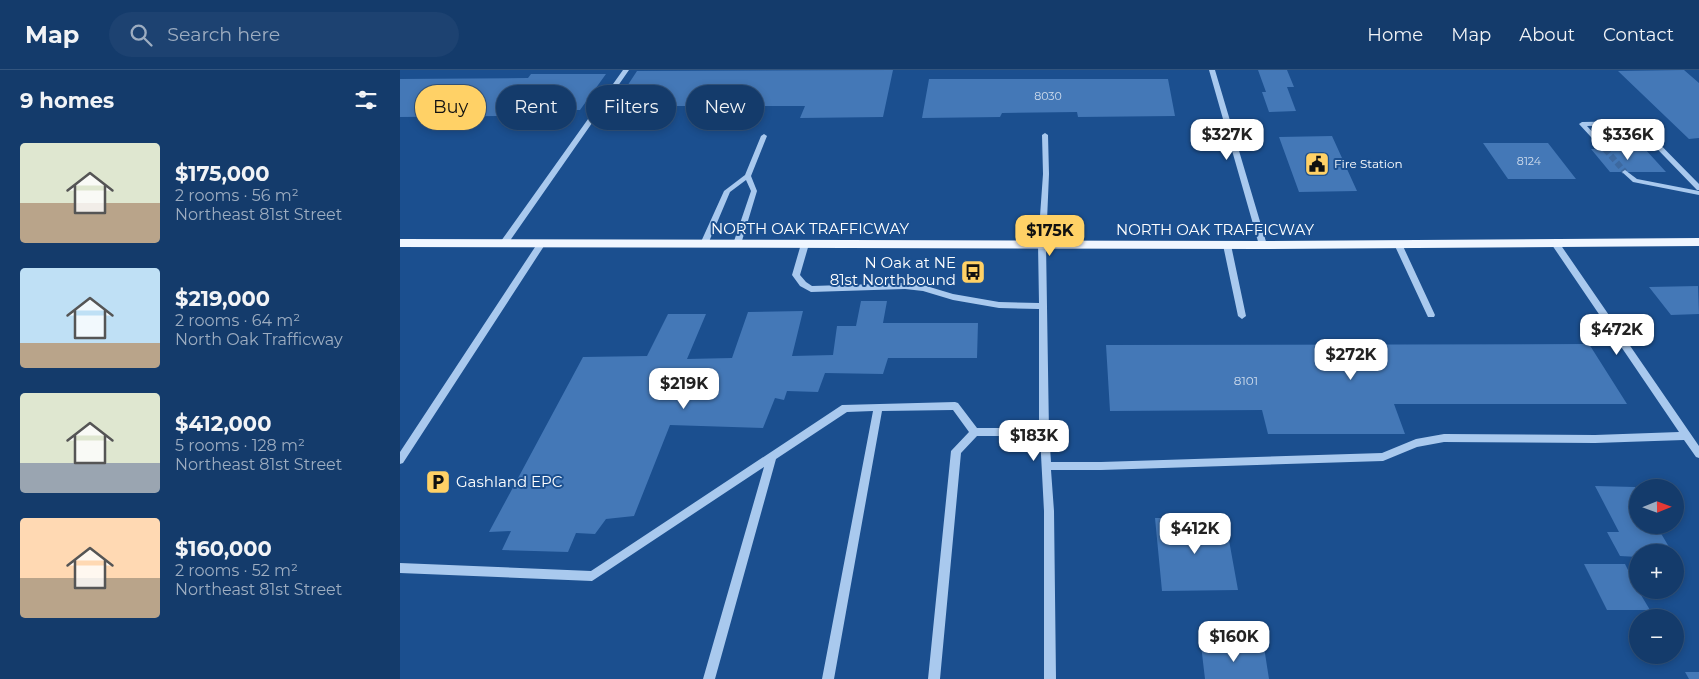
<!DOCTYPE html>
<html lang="en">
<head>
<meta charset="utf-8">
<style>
  :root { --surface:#143b6b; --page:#1d4271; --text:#f1f3f6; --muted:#9dadc1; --line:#33557e; --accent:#ffd166 }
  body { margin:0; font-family:Montserrat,sans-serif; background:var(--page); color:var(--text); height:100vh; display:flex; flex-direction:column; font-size:19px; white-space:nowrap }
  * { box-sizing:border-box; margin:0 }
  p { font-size:16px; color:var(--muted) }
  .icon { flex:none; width:28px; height:28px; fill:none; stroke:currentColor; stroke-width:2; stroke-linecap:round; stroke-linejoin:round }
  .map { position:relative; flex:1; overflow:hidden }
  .drawer { display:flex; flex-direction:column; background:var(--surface); width:400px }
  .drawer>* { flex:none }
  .guide { position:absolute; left:15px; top:15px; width:475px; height:45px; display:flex; gap:10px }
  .needle { width:32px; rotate:89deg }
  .tools { position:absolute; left:1229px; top:409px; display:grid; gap:10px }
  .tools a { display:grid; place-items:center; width:55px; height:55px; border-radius:50%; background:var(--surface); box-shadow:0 2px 8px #0003,0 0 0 1px var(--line); font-size:25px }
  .price { position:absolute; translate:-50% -42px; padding:0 11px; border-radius:10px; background:#fff; color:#222; font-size:16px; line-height:32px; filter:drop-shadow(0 1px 2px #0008) }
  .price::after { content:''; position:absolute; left:50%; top:30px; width:15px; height:11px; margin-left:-8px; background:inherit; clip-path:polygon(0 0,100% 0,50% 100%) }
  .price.current { background:var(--accent); color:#111 }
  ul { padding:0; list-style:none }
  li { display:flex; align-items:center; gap:15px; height:125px; padding:0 20px }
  li span { display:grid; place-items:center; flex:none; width:140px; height:100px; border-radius:5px; color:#555 }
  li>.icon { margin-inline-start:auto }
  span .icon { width:60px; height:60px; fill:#fffc; stroke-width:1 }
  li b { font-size:21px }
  h2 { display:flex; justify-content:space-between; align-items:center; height:60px; padding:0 20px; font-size:21px }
  .chip { padding:0 18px; border-radius:22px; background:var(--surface); box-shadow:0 2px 8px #0003,0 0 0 1px var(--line); font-size:18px; line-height:45px }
  .chip.current { background:var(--accent); color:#111 }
  header { display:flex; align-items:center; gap:30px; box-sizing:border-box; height:70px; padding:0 25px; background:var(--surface); border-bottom:1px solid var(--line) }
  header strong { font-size:24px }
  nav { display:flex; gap:28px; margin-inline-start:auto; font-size:18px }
  .search { width:350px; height:45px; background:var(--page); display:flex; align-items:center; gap:12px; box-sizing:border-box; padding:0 18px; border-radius:28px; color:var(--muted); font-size:19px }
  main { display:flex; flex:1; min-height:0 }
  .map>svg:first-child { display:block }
  .building { fill:#4478b7 }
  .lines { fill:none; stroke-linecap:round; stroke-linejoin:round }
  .minor-tunnel { stroke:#3d69a0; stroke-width:6; stroke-dasharray:6 3; stroke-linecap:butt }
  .minor { fill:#a9c9ee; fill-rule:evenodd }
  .major { fill:#f0f6ff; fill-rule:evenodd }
  .labels { text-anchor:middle; stroke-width:4; stroke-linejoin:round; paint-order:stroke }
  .far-number-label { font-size:11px; fill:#d0dded }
  .far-poi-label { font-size:12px; fill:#fff; stroke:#1b4f8f; text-anchor:start }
  .number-label { font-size:12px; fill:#d0dded }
  .street-label { font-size:15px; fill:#fff; stroke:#1b4f8f }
  .poi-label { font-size:15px; fill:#fff; stroke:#1b4f8f; text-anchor:end }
</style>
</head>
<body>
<header>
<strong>Map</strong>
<div class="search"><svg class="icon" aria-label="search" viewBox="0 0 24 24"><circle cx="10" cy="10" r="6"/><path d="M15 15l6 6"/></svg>Search here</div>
<nav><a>Home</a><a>Map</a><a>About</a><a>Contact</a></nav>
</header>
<main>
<section class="drawer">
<h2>9 homes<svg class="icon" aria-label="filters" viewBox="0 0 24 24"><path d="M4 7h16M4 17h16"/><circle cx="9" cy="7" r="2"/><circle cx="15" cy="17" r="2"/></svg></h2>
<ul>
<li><span style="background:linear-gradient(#dfe7d0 60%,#b9a48a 0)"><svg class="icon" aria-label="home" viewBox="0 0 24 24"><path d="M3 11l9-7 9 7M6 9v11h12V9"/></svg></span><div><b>$175,000</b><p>2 rooms · 56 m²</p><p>Northeast 81st Street</p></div></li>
<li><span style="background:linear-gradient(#bfe0f5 75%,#b9a48a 0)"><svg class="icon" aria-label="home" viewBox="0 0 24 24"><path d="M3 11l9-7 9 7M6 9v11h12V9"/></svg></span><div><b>$219,000</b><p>2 rooms · 64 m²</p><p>North Oak Trafficway</p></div></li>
<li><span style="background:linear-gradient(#dfe7d0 70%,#9aa5b1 0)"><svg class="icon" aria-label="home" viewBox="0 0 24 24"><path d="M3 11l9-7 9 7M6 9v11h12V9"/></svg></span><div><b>$412,000</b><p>5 rooms · 128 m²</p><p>Northeast 81st Street</p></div></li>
<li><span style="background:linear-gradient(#ffd9b3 60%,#b9a48a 0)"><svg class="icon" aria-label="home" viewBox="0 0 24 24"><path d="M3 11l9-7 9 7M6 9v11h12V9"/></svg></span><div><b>$160,000</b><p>2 rooms · 52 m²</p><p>Northeast 81st Street</p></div></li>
</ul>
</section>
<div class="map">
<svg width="1299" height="609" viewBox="0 0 1299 609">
  <rect width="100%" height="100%" fill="#1b4f8f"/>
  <path class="building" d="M 493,0 L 483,47 L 400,48 L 405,36 L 214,36 L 237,1 Z
    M 858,0 L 887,0 L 894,17 L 887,17 L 896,41 L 869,42 L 862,22 L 866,22 Z
    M 1284,0 L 1299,13 L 1299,68 L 1289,69 L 1218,1 Z
    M 131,4 L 206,4 L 180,40 L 106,40 L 98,46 L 0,47 L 0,9 L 128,8 Z
    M 529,9 L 768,9 L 775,46 L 678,47 L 677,42 L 602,43 L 600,47 L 522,48 Z
    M 932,66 L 957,121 L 899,122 L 879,67 Z
    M 1083,73 L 1148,73 L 1176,109 L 1108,109 Z
    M 1191,79 L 1245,79 L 1266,102 L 1210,102 Z
    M 1298,216 L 1299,244 L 1271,245 L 1249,217 Z
    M 461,231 L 487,231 L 483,253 L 578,253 L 577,288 L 488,288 L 483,304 L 425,303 L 418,322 L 387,321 L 384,330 L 375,328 L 363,358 L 270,355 L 234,446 L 206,449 L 195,464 L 176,463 L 168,482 L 102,480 L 111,461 L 89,462 L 183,287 L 247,286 L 268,244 L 306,244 L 287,289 L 332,288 L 348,242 L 403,241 L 392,286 L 433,285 L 437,256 L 456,256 Z
    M 1189,274 L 1227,334 L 994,334 L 1005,364 L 868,364 L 862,340 L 710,341 L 706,275 Z
    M 1195,416 L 1235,417 L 1238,422 L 1238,455 L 1256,455 L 1272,482 L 1238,482 L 1238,487 L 1220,486 L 1207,462 L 1219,462 Z
    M 755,448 L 825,448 L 838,520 L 762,521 Z
    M 1184,494 L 1225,494 L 1238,520 L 1250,540 L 1207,540 Z
    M 801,575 L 864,577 L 869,609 L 805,609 Z
    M 1285,602 L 1299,602 L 1299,609 L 1289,609 Z"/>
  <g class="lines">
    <path class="minor-tunnel" d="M 1205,79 L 1225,102"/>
    <path class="minor" d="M 223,0 L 229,0 L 107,175 L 101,175 L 101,171 Z
      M 809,0 L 815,0 L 867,175 L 866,177 L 863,177 L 859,175 Z
      M 1236,51 L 1238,52 L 1299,114 L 1299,120 L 1297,120 L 1234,55 L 1187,56 L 1207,78 L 1207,80 L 1203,80 L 1179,54 L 1182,52 Z
      M 645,63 L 648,65 L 649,104 L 646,174 L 649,362 L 651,392 L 701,392 L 982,383 L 1016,369 L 1044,364 L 1195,365 L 1279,362 L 1152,175 L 1152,171 L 1158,171 L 1299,376 L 1299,388 L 1296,387 L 1284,370 L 1195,373 L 1044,372 L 1017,377 L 983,391 L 701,400 L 651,400 L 654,441 L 656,609 L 644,609 L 644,441 L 640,366 L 577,366 L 561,383 L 540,609 L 528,609 L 551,381 L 569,362 L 553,340 L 482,341 L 434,609 L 422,609 L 473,341 L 447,342 L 376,389 L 315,609 L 303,609 L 364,397 L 192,511 L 0,503 L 0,493 L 191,501 L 442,335 L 555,332 L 558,333 L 577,358 L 639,358 L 639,239 L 599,238 L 553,230 L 523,221 L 505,219 L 411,222 L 400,216 L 392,205 L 401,174 L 405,172 L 409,174 L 400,205 L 406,212 L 412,216 L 505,213 L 523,215 L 553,224 L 599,232 L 639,233 L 638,174 L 643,104 L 642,65 Z
      M 364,64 L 367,66 L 351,106 L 357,121 L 341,174 L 337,176 L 333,174 L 351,121 L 346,110 L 330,122 L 308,174 L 307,176 L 301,176 L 300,174 L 324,121 L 345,105 L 361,66 Z
      M 1225,100 L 1237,109 L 1299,121 L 1299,125 L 1233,112 L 1222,102 Z
      M 139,171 L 142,171 L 146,173 L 3,393 L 0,394 L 0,382 Z
      M 995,172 L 998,172 L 1002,174 L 1035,245 L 1034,247 L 1028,247 L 1027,245 L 994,174 Z
      M 824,173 L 827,173 L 831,175 L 846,246 L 842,249 L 838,246 L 823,175 Z"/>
    <path class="major" d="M 1299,168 L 1299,176 L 863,179 L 0,177 L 0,169 L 863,171 Z"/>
  </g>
  <defs>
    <symbol id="civic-square" viewBox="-11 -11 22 22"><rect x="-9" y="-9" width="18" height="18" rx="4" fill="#ffd166" stroke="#1b4f8f"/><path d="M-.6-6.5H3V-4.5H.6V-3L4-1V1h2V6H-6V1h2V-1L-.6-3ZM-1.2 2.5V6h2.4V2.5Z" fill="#111"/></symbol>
    <symbol id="bus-square" viewBox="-11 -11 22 22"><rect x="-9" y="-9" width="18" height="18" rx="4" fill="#ffd166" stroke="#1b4f8f"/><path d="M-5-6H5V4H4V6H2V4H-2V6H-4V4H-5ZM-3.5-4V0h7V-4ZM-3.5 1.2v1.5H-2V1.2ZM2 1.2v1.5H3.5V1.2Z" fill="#111"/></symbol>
    <symbol id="parking-square" viewBox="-11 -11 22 22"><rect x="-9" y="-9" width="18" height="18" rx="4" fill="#ffd166" stroke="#1b4f8f"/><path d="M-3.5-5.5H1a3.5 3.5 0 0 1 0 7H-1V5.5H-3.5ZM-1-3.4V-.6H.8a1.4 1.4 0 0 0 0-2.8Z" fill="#111"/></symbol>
  </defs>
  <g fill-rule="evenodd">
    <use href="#civic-square" x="903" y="80" width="28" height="28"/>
    <use href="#bus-square" x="559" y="188" width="28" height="28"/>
    <use href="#parking-square" x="24" y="398" width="28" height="28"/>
  </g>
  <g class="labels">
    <g class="far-number-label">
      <text x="648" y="30">8030</text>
      <text x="1129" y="95">8124</text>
    </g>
    <g class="far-poi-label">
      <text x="934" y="98">Fire Station</text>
    </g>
    <g class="number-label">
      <text x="846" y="315">8101</text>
    </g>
    <g class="street-label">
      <text x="410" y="164">NORTH OAK TRAFFICWAY</text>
      <text x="815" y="165">NORTH OAK TRAFFICWAY</text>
    </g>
    <g class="poi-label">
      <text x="556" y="198">N Oak at NE<tspan x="556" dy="17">81st Northbound</tspan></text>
      <text x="56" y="417" text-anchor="start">Gashland EPC</text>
    </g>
  </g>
</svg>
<div class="tools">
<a><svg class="needle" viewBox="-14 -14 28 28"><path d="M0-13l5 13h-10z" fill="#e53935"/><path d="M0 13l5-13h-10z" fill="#9dadc1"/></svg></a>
<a>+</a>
<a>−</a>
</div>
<b class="price" style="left:827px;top:91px">$327K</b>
<b class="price" style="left:1228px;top:91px">$336K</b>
<b class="price current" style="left:650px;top:187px">$175K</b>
<b class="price" style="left:1217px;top:286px">$472K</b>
<b class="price" style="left:951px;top:311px">$272K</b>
<b class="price" style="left:284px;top:340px">$219K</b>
<b class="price" style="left:634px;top:392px">$183K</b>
<b class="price" style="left:795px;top:485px">$412K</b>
<b class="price" style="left:834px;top:593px">$160K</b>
<div class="guide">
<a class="chip current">Buy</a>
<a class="chip">Rent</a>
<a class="chip">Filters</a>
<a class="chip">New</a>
</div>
</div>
</main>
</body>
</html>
